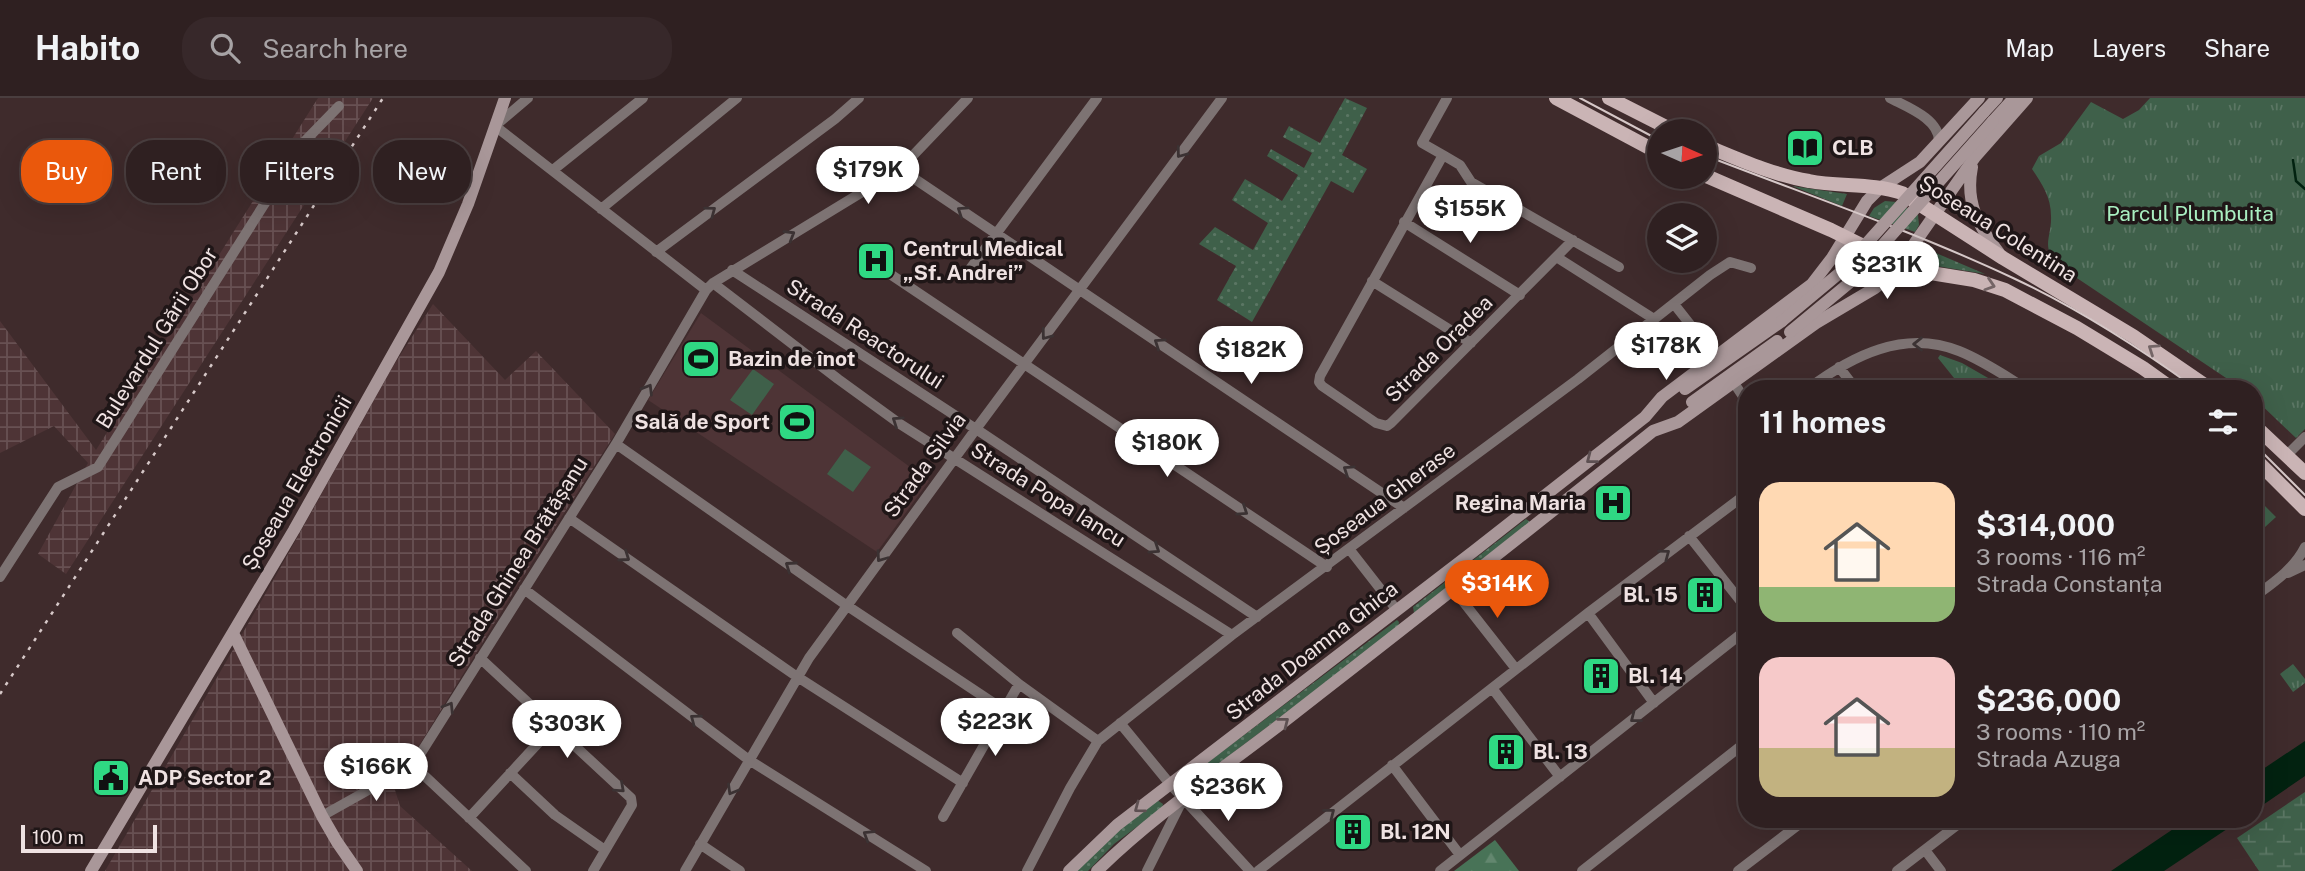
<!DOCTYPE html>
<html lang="en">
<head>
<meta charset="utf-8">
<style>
  :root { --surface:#2f2021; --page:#37282a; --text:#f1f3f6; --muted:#a7a3a5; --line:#4a3e3f; --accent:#ea580c }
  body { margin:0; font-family:"Public Sans",sans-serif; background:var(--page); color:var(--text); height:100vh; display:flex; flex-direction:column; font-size:26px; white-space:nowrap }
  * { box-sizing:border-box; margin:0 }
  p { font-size:23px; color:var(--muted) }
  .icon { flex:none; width:38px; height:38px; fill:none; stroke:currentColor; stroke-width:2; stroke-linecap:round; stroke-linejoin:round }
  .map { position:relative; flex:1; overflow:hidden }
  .details { position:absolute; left:1738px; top:282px; width:525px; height:448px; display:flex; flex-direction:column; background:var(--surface); border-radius:28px; box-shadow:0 7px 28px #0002,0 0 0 2px var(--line) }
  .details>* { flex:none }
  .banner { position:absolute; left:21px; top:42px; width:665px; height:63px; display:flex; gap:14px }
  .needle { width:46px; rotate:93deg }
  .buttons { position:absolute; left:1647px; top:21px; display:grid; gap:14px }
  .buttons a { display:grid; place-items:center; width:70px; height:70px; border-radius:50%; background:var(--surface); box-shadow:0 7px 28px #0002,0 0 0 2px var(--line); font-size:35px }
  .scale { position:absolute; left:21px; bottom:18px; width:136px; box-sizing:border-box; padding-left:7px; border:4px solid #efe2e2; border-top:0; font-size:19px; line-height:24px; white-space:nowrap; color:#efe2e2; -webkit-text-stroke:5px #1f1617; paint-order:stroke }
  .price { position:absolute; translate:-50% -60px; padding:0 16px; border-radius:24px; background:#fff; color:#222; font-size:23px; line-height:46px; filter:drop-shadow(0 2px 4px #0008) }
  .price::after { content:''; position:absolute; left:50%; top:42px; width:21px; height:16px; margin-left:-10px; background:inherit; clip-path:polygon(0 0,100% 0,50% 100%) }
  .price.on { background:var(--accent); color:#fff }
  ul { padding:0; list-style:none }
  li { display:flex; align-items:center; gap:21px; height:175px; padding:0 21px }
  li span { display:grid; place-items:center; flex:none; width:196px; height:140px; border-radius:21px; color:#555 }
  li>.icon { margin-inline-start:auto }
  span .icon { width:84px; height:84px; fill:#fffc; stroke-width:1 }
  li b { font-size:30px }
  h2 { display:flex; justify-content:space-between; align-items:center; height:84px; padding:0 21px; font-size:30px }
  .pill { padding:0 24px; border-radius:28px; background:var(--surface); box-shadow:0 7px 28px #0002,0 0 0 2px var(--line); font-size:24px; line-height:63px }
  .pill.on { background:var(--accent); color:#fff }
  header { display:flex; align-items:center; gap:42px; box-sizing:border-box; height:98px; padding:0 35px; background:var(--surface); border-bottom:2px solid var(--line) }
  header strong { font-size:33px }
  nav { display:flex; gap:38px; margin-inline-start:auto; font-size:24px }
  .search { width:490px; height:63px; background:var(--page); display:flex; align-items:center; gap:18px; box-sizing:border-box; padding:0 24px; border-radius:28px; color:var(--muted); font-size:26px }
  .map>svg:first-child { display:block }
  .built { fill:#4e3436 }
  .industrial { fill:url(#industrial-grid) }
  .grass { fill:url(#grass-dots) }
  .forest { fill:url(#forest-firs) }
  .wetland { fill:url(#wetland-marsh) }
  .park { fill:url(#park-tufts) }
  .pitch { fill:#3f604a }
  .water { fill:#022210 }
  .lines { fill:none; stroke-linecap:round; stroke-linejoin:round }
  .stream { stroke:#022210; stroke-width:2.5 }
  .street { stroke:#7d7373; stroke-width:10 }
  .secondary { stroke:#a99799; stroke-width:12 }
  .primary { stroke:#cab4b5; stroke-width:14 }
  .tram { stroke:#d6c8c8; stroke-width:2 }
  .rail { stroke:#d6c8c8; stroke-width:2.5; stroke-dasharray:3.5 7; stroke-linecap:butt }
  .secondary-bridge { stroke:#a99799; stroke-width:12 }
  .oneway { stroke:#3b3233 }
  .oneway2 { stroke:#746566 }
  .oneway3 { stroke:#5d5052 }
  .labels { text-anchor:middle; stroke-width:7; stroke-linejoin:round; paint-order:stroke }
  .poi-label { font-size:21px; font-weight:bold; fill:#efe2e2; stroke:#1f1617; text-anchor:start }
  .park-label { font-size:21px; fill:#a9efc1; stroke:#1f1617 }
  .street-label { font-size:21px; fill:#efe2e2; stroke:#1f1617 }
</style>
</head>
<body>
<header>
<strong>Habito</strong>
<div class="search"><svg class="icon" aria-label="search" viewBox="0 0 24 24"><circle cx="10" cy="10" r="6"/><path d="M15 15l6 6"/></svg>Search here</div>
<nav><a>Map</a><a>Layers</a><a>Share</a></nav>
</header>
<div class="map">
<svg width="2305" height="773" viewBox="0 0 2305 773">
  <defs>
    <pattern id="industrial-grid" width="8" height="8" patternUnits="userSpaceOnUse" patternTransform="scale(1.75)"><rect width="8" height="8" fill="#4e3436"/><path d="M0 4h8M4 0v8" fill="none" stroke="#685153"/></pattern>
    <pattern id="grass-dots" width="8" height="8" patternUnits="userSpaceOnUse" patternTransform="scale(1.75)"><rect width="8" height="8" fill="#3f604a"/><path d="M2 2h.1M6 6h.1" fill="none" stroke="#5b7664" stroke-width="1.8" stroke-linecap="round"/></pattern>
    <pattern id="forest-firs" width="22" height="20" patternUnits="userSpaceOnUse" patternTransform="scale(1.75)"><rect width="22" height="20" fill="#487357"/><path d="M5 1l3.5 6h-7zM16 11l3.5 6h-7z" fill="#63876f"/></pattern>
    <pattern id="wetland-marsh" width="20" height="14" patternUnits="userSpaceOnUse" patternTransform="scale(1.75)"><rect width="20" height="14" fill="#3f604a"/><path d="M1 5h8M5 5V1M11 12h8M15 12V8" fill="none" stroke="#5b7664"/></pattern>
    <pattern id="park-tufts" width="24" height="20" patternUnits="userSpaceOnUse" patternTransform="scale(1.75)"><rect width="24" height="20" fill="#3f604a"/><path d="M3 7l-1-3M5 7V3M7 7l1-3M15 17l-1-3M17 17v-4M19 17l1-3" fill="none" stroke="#5b7664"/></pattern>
  </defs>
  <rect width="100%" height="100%" fill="#3f2b2c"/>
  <path class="built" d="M 701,215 L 929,383 L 877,454 L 648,302 Z"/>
  <path class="industrial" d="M 318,0 L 373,0 L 66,476 L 38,456 L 88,365 L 54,328 L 0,355 L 0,223 L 96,352 Z
    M 433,206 L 505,282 L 536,253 L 615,336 L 519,485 L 412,659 L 403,668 L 390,676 L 400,708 L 472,773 L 105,773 L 274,481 L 392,270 Z"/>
  <path class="grass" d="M 1345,0 L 1367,10 L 1342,57 L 1367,71 L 1353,95 L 1331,83 L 1252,224 L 1217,202 L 1236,168 L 1199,146 L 1215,129 L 1253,152 L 1268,125 L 1232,102 L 1245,81 L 1282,103 L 1298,77 L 1267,58 L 1271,51 L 1304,70 L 1312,55 L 1283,39 L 1289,28 L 1320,45 Z
    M 1792,88 L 1847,96 L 1842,108 Z
    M 1885,103 L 1897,104 L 1918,117 L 1919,127 L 1915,134 L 1869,118 L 1874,110 Z
    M 1929,152 L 1985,176 L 1918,165 Z
    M 1526,421 L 1530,424 L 1414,515 L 1413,509 Z
    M 1397,522 L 1399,524 L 1398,530 L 1193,685 L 1191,677 Z
    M 1157,702 L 1163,706 L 1162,710 L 1114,746 L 1088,773 L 1076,773 L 1114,735 Z"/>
  <path class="forest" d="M 1495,742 L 1519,773 L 1454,773 Z"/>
  <path class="wetland" d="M 2305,694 L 2305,773 L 2259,773 L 2237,740 Z"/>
  <path class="park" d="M 2150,0 L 2305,0 L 2305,331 L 2296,340 L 2254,300 L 2254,290 L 2241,290 L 2056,166 C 2041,147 2052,138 2051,118 C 2051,99 2042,86 2032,71 L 2039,58 L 2061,45 L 2091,4 L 2123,21 L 2139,12 Z
    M 1940,257 L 1962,265 L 1995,284 L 1990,290 L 1962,290 L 1938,260 Z
    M 2254,397 L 2276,419 L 2254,439 Z
    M 2293,566 L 2305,581 L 2305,585 L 2293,594 L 2280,576 Z"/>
  <path class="pitch" d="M 753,271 L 774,286 L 752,317 L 730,302 Z
    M 845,351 L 871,369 L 853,394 L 827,376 Z"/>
  <path class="water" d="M 2305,643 L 2305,678 L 2254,713 L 2254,677 Z
    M 2188,721 L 2242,721 L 2164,773 L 2111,773 Z"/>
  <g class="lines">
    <path class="stream" d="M 2293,62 L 2296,83 L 2305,91"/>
    <path class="street" d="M 528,0 L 495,28 L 706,192
      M 1447,0 L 1422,45 L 1443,57 L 1320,278 L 1319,284 L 1322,288 L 1376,325 L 1387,328 L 1391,325 L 1573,142
      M 1890,0 C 1907,9 1940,21 1939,44
      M 1443,57 L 1460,67 L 1471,84 L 1619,169
      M 900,71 L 1404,410
      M 553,72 L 643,0
      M 601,111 L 737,0
      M 1404,124 L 1520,197
      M 656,154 L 835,21 L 859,0
      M 1558,160 L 1654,221
      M 970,171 L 1097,0
      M 732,172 L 982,335 L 1257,519
      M 890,176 L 1327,469
      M 1372,183 L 1471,245
      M 713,185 L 838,281 L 900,326 L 1232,537
      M 1674,206 L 1715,258
      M 1839,269 L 1855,290
      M 1734,285 L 1746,303
      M 1809,290 C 1852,258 1904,231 1959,253 C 1982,262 2004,277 2025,290
      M 616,346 L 846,507 L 1004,612
      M 2287,357 L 2305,339
      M 569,420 L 796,578 L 963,685
      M 1689,438 L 1746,510
      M 1350,452 L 1396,511
      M 2288,475 L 2305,467
      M 0,479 L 58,389 L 98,369 L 303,45 L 339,8
      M 524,491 L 749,662 L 926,773
      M 1454,492 L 1516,571
      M 2254,499 C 2273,485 2294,471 2305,449
      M 1588,515 L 1654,605
      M 957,535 L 1019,586 L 1098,643
      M 480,560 L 631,700 L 632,707 L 593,773
      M 1492,590 L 1560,679
      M 1120,625 L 1170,686 L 1250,773
      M 412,666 L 526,773
      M 1392,667 L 1460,757
      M 510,675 L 555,717 L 605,752
      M 322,718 L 404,672 L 419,658 L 616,346 L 706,192 L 713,185 L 900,71 L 968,0
      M 943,719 L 1019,586
      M 469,720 L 553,629
      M 700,746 L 740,773
      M 1925,752 L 1941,773
      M 685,773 L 809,560 L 976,331 L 1222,0
      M 1027,773 L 1070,690 L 1098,643 L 1232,537 L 1578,281 L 1710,177 L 1730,164 L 1751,170
      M 1147,773 L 1182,703
      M 1258,773 L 1588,515 L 1746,396
      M 1440,773 L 1746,532
      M 1582,773 L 1746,644
      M 1738,773 L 1806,721
      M 1897,773 L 1965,721"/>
    <path class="secondary" d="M 1984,14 L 1997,0
      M 1993,23 L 2014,0
      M 1972,69 C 1965,104 1978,128 1999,155
      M 1685,291 L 1782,223
      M 1692,304 L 1777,243
      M 233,535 L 322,718 L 337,744 L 357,773
      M 91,773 L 294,432 L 439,174 L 468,106 L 505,0
      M 1069,773 L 1117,727 L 1474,453 L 1645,319 L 1662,299 L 1812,186 L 1832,160 L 1867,103 L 1880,90 L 1920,64 L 1979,0
      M 1097,773 C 1157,714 1229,667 1295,615 C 1415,522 1534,428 1653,333 L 1678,324 L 1816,225 L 1875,190 L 1893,176 L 1975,59 L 2027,0"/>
    <path class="primary" d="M 1556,0 L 1659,55
      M 1609,0 L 1674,33
      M 1704,47 C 1738,61 1773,77 1809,83 C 1839,89 1873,85 1902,95 L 2003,160 L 2133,238 L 2209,290
      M 1704,77 L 1831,132 L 1912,172 L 1974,182 L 2005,192 L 2077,230 L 2143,270 L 2171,290
      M 2254,327 L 2305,375
      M 2254,360 L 2305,411"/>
    <path class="tram" d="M 1580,0 L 1659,42
      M 1704,57 C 1807,97 1913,133 2013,180 C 2077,210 2138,249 2195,290
      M 2254,346 L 2305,397"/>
    <path class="rail" d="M 0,596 L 383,0"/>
    <path class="secondary-bridge" d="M 1782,223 L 1842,173 L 1984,14
      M 1790,234 L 1848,186 L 1993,23"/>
  </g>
  <defs><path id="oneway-chevron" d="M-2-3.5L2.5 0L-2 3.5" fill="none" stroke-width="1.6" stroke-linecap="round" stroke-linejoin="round" transform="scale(1.75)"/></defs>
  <g class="oneway">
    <use href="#oneway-chevron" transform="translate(1181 55) rotate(127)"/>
    <use href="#oneway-chevron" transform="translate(711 113) rotate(-37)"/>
    <use href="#oneway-chevron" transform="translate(962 113) rotate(-146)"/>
    <use href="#oneway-chevron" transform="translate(790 137) rotate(-31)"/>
    <use href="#oneway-chevron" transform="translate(1046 237) rotate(127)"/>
    <use href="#oneway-chevron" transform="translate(1159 245) rotate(-146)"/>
    <use href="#oneway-chevron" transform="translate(1918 246) rotate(179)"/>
    <use href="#oneway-chevron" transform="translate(648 291) rotate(-59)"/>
    <use href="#oneway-chevron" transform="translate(897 323) rotate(-146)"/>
    <use href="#oneway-chevron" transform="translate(1348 372) rotate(-146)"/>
    <use href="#oneway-chevron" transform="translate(1243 413) rotate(34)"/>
    <use href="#oneway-chevron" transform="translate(1155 451) rotate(34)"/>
    <use href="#oneway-chevron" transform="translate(1665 456) rotate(-37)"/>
    <use href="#oneway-chevron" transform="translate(625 459) rotate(35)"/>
    <use href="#oneway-chevron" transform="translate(881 459) rotate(126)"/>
    <use href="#oneway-chevron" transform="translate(790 468) rotate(-145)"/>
    <use href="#oneway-chevron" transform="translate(449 609) rotate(-58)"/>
    <use href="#oneway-chevron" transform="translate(1635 620) rotate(142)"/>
    <use href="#oneway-chevron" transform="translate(695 621) rotate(-143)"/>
    <use href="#oneway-chevron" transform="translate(620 690) rotate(42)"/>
    <use href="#oneway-chevron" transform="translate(732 692) rotate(120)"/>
    <use href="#oneway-chevron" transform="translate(1330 715) rotate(-38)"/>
    <use href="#oneway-chevron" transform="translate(868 737) rotate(-148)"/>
  </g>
  <g class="oneway2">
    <use href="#oneway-chevron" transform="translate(1990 187) rotate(18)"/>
    <use href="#oneway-chevron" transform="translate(2153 251) rotate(-146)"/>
  </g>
  <g class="oneway3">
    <use href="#oneway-chevron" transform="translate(1591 361) rotate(142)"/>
    <use href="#oneway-chevron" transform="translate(1284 624) rotate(-38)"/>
    <use href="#oneway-chevron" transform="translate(1139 710) rotate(143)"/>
  </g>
  <defs>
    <symbol id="library-square" viewBox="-11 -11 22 22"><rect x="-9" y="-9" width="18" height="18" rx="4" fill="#2fd883" stroke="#1f1617"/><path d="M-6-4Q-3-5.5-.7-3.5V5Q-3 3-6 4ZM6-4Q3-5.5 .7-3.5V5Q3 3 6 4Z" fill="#111"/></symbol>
    <symbol id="hospital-square" viewBox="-11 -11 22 22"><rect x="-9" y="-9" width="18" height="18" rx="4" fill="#2fd883" stroke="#1f1617"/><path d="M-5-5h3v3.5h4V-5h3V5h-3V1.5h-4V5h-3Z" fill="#111"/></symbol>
    <symbol id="stadium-square" viewBox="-11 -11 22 22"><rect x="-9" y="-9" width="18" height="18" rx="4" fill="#2fd883" stroke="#1f1617"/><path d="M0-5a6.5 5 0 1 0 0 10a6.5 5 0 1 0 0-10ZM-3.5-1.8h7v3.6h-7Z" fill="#111"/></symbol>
    <symbol id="building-square" viewBox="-11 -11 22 22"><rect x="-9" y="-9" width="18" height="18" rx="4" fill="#2fd883" stroke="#1f1617"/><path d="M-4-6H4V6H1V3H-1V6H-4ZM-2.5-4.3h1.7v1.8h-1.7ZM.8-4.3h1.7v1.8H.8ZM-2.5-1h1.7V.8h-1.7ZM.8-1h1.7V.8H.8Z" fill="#111"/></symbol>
    <symbol id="civic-square" viewBox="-11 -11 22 22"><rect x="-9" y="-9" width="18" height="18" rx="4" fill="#2fd883" stroke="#1f1617"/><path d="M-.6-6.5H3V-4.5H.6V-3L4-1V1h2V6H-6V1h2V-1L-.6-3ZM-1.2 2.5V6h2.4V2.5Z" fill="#111"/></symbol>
  </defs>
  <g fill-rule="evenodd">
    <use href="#library-square" x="1783" y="28" width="44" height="44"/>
    <use href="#hospital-square" x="854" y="141" width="44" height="44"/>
    <use href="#stadium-square" x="679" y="239" width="44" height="44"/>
    <use href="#stadium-square" x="775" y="302" width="44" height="44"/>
    <use href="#hospital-square" x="1591" y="383" width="44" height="44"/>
    <use href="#building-square" x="1683" y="475" width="44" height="44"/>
    <use href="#building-square" x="1579" y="556" width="44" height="44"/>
    <use href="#building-square" x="1484" y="632" width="44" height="44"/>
    <use href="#civic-square" x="89" y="658" width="44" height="44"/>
    <use href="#building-square" x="1331" y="712" width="44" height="44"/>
  </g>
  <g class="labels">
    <g class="poi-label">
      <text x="1832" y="57">CLB</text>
      <text x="903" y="158">Centrul Medical<tspan x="903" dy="24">„Sf. Andrei”</tspan></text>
      <text x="728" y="268">Bazin de înot</text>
      <text x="770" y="331" text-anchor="end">Sală de Sport</text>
      <text x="1586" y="412" text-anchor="end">Regina Maria</text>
      <text x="1678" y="504" text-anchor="end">Bl. 15</text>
      <text x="1628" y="585">Bl. 14</text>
      <text x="1533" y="661">Bl. 13</text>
      <text x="138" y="687">ADP Sector 2</text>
      <text x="1380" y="741">Bl. 12N</text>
    </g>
    <g class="park-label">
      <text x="2190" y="123">Parcul Plumbuita</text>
    </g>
    <g class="street-label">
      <text transform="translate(1998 131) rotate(32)" y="7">Șoseaua Colentina</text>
      <text transform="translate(865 236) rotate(33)" y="7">Strada Reactorului</text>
      <text transform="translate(157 240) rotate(-58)" y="7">Bulevardul Gării Obor</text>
      <text transform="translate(1439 251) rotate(-45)" y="7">Strada Oradea</text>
      <text transform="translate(925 367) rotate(-54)" y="7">Strada Silvia</text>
      <text transform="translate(297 385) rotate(-60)" y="7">Șoseaua Electronicii</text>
      <text transform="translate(1048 397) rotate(32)" y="7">Strada Popa Iancu</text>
      <text transform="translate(1385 401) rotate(-37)" y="7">Șoseaua Gherase</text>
      <text transform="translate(518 464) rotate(-58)" y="7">Strada Ghinea Brătășanu</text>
      <text transform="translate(1312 553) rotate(-38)" y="7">Strada Doamna Ghica</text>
    </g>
  </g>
</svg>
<div class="buttons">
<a><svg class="needle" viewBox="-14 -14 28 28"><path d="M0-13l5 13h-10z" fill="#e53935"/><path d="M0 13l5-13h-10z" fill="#a7a3a5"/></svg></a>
<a><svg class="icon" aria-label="layers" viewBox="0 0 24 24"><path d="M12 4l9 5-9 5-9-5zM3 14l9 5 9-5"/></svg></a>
</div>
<div class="scale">100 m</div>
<b class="price" style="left:868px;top:108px">$179K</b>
<b class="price" style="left:1470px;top:147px">$155K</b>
<b class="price" style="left:1887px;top:203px">$231K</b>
<b class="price" style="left:1666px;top:284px">$178K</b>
<b class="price" style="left:1251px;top:288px">$182K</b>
<b class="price" style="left:1167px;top:381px">$180K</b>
<b class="price on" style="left:1497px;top:522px">$314K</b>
<b class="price" style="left:995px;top:660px">$223K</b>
<b class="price" style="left:567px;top:662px">$303K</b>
<b class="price" style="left:376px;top:705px">$166K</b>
<b class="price" style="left:1228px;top:725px">$236K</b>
<div class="banner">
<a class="pill on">Buy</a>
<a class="pill">Rent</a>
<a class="pill">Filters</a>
<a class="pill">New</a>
</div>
<section class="details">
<h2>11 homes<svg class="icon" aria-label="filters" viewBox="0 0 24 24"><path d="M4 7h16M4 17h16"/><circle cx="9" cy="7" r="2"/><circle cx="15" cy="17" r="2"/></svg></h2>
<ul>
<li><span style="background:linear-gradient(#ffd9b3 75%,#8fb573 0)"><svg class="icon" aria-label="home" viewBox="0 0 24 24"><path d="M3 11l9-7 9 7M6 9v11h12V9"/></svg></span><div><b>$314,000</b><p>3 rooms · 116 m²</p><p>Strada Constanța</p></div></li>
<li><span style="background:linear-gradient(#f6c9c9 65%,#c2b280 0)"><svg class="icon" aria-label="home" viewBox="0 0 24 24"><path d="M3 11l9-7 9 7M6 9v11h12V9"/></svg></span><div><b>$236,000</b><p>3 rooms · 110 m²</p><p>Strada Azuga</p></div></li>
</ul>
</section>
</div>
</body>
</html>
